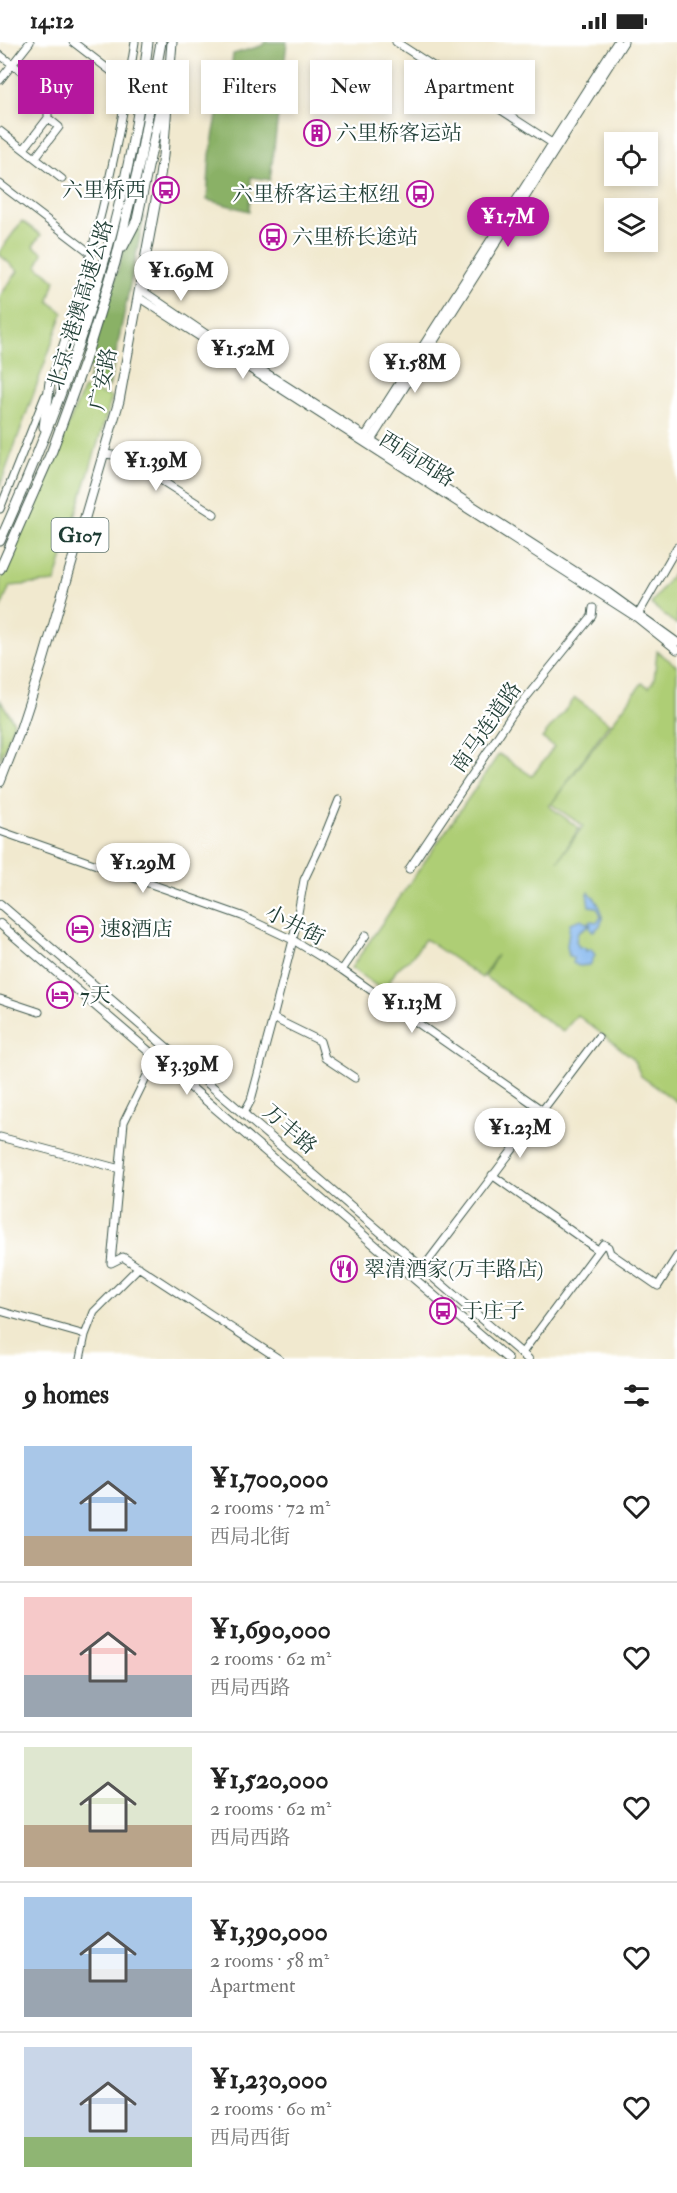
<!DOCTYPE html>
<html lang="en">
<head>
<meta charset="utf-8">
<style>
  :root { --surface:#fff; --page:#f6f6f6; --text:#222; --muted:#767676; --line:#e0e0e0; --accent:#b5179e }
  body { margin:0; font-family:"IM FELL Double Pica","Noto Serif SC",serif; background:var(--page); color:var(--text); height:100vh; display:flex; flex-direction:column; font-size:22px; white-space:nowrap }
  * { box-sizing:border-box; margin:0 }
  p { font-size:20px; color:var(--muted) }
  .icon { flex:none; width:33px; height:33px; fill:none; stroke:currentColor; stroke-width:2; stroke-linecap:round; stroke-linejoin:round }
  .map { position:relative; height:1317px; overflow:hidden }
  .panel { display:flex; flex-direction:column; background:var(--surface); flex:1 }
  .panel>* { flex:none }
  .top-card { position:absolute; left:18px; top:18px; width:642px; height:54px; display:flex; gap:12px }
  .fabs { position:absolute; left:604px; top:90px; display:grid; gap:12px }
  .fabs a { display:grid; place-items:center; width:54px; height:54px; border-radius:0px; background:var(--surface); box-shadow:0 3px 9px #0003; font-size:30px }
  .price { position:absolute; translate:-50% -51px; padding:0 14px; border-radius:21px; background:#fff; color:#222; font-size:20px; line-height:39px; filter:drop-shadow(0 2px 3px #0008) }
  .price::after { content:''; position:absolute; left:50%; top:36px; width:18px; height:14px; margin-left:-9px; background:inherit; clip-path:polygon(0 0,100% 0,50% 100%) }
  .price.selected { background:var(--accent); color:#fff }
  ul { padding:0; list-style:none }
  li { display:flex; align-items:center; gap:18px; height:150px; padding:0 24px }
  li+li { border-top:2px solid var(--line) }
  li span { display:grid; place-items:center; flex:none; width:168px; height:120px; border-radius:0px; color:#555 }
  li>.icon { margin-inline-start:auto }
  span .icon { width:72px; height:72px; fill:#fffc; stroke-width:1 }
  li b { font-size:26px }
  h2 { display:flex; justify-content:space-between; align-items:center; height:72px; padding:0 24px; font-size:26px }
  .pill { padding:0 21px; border-radius:0px; background:var(--surface); box-shadow:0 3px 9px #0003; font-size:21px; line-height:54px }
  .pill.selected { background:var(--accent); color:#fff }
  .status { display:flex; justify-content:space-between; align-items:center; height:42px; padding:0 30px; background:var(--surface); direction:ltr }
  .status svg { height:16px; fill:currentColor }
  .map>svg:first-child { display:block }
  .green { fill:#aece75; stroke:#668654; stroke-width:1.5; fill-rule:evenodd }
  .forest { fill:#8ab166; stroke:#54774d; stroke-width:1.5 }
  .water { fill:#7fb4ed; stroke:#4f7890; stroke-width:1.5 }
  .lines { fill:none; stroke-linecap:round; stroke-linejoin:round }
  .minor-casing { stroke:#3e574b; stroke-width:9 }
  .major-casing { stroke:#3e574b; stroke-width:10 }
  .highway-casing { stroke:#3e574b; stroke-width:11 }
  .minor { stroke:#fff; stroke-width:7 }
  .major { stroke:#fff; stroke-width:8 }
  .highway { stroke:#fff; stroke-width:9 }
  .labels { text-anchor:middle; stroke-width:4.5; stroke-linejoin:round; paint-order:stroke }
  .shield { fill:#fff; stroke:#627771; stroke-width:1.5 }
  .shield-label { font-size:20px; font-weight:bold; fill:#1f3d34 }
  .poi-label { font-size:21px; fill:#1f3d34; stroke:#fff; text-anchor:start }
  .street-label { font-size:21px; fill:#1f3d34; stroke:#fff }
</style>
</head>
<body>
<div class="status"><b>14:12</b><svg viewBox="0 0 49 12"><path d="M0 12V9h3v3zM5 12V6h3v6zM10 12V3h3v9zM15 12V0h3v12zM26 1h20v11H26zM47 4h2v5h-2z"/></svg></div>
<div class="map">
<svg width="677" height="1317" viewBox="0 0 677 1317">
  <rect width="100%" height="100%" fill="#fff"/>
  <filter id="ink" filterUnits="userSpaceOnUse"><feTurbulence type="fractalNoise" baseFrequency=".0167" numOctaves="2"/><feDisplacementMap in="SourceGraphic" scale="12" xChannelSelector="R" yChannelSelector="G"/><feConvolveMatrix kernelMatrix="1 2 1 2 8 2 1 2 1" color-interpolation-filters="sRGB"/></filter>
  <filter id="wash" filterUnits="userSpaceOnUse"><feTurbulence type="fractalNoise" baseFrequency=".008" numOctaves="4" result="noise"/><feDisplacementMap in="SourceGraphic" scale="24" xChannelSelector="R" yChannelSelector="G"/><feGaussianBlur stdDeviation="1.35" result="paint"/><feColorMatrix in="noise" values="0 0 0 0 0 0 0 0 0 0 0 0 0 0 0 0 0 1.4 0 .05"/><feComposite in="paint" operator="in"/></filter>
  <g filter="url(#wash)">
    <rect width="100%" height="100%" fill="#f1e9cf"/>
    <path class="green" d="M 22,179 L 41,193 L 33,204 L 43,211 L 37,224 L 55,238 L 49,259 L 63,271 L 0,444 L 0,254 L 18,229 L 0,213 L 0,209 Z
      M 84,346 L 112,355 L 55,540 L 10,544 L 0,568 L 0,539 Z
      M 677,525 L 677,583 L 651,562 Z
      M 657,609 L 677,624 L 677,1060 L 641,1034 L 633,1016 L 577,973 L 563,990 L 485,935 L 497,913 L 482,936 L 425,897 L 412,915 L 397,927 L 384,949 L 351,926 L 499,712 L 532,734 L 554,705 L 542,696 L 575,656 L 609,681 L 552,761 L 642,641 L 649,645 L 654,638 ZM 551,762 L 583,784 L 558,819 L 579,786 L 549,764 Z
      M 0,658 L 14,680 L 0,719 Z"/>
    <path class="forest" d="M 266,0 L 287,0 L 270,138 L 251,135 L 249,169 L 207,158 L 210,113 L 218,68 L 226,69 L 233,12 L 261,4 Z
      M 140,175 L 144,175 L 109,345 L 88,339 L 92,327 L 86,324 L 107,265 L 123,210 Z"/>
    <path class="water" d="M 589,850 C 599,860 611,880 593,889 L 589,886 L 591,883 L 588,881 L 590,879 L 598,880 L 601,874 L 597,865 L 589,864 L 587,852 Z
      M 582,877 L 589,883 L 578,890 L 576,899 L 579,905 L 585,906 L 586,909 L 591,907 L 595,913 L 590,923 L 579,924 L 573,921 L 573,916 L 569,914 L 567,904 L 570,881 Z"/>
  </g>
  <g filter="url(#ink)">
    <g class="lines">
      <defs>
        <path id="minor" d="M 73,0 L 129,43
          M 396,0 L 555,103
          M 0,13 L 48,49 L 48,76
          M 0,38 L 30,0
          M 0,89 L 62,137
          M 24,107 L 48,76 L 59,85 L 35,116
          M 0,142 L 92,212
          M 140,247 L 209,294 L 608,550 L 677,600
          M 138,255 L 637,576 L 677,608
          M 49,343 C 90,232 117,117 135,0
          M 364,396 L 617,0
          M 370,400 L 624,0
          M 103,412 L 123,414 L 214,472
          M 0,467 L 45,354
          M 639,571 L 677,505
          M 0,789 L 242,874 L 293,898 L 342,928 L 542,1068
          M 409,827 L 512,673 L 592,574 L 593,566
          M 342,928 L 366,893
          M 0,957 L 39,970
          M 273,976 L 320,999 L 325,1016 L 355,1036
          M 156,1015 L 124,1080 L 111,1221 L 123,1215 L 279,1317
          M 244,1071 L 251,1058 L 273,976 L 293,898 L 304,838 L 322,800 L 339,758
          M 0,1095 L 120,1127
          M 492,1133 L 598,1208
          M 423,1226 L 598,995
          M 0,1269 L 85,1293
          M 522,1311 L 603,1202 L 608,1205 L 610,1211 L 658,1244 L 677,1214
          M 80,1317 L 85,1293 L 94,1270 L 139,1225"/>
        <path id="major" d="M 0,862 L 528,1317
          M 0,882 L 508,1317"/>
        <path id="highway" d="M 123,205 L 137,178 L 164,48
          M 44,385 L 50,340
          M 0,499 C 71,341 129,173 148,0
          M 0,527 L 52,409 L 85,318 L 115,221 L 140,118 L 161,0
          M 0,740 L 21,686 L 43,619 L 119,359 L 158,147 L 163,114 L 172,0"/>
      </defs>
      <use href="#minor" class="minor-casing"/>
      <use href="#major" class="major-casing"/>
      <use href="#highway" class="highway-casing"/>
      <use href="#minor" class="minor"/>
      <use href="#major" class="major"/>
      <use href="#highway" class="highway"/>
    </g>
  </g>
  <defs>
    <symbol id="building-ring" viewBox="-11 -11 22 22"><circle r="9.5" fill="#fff" stroke="#b5179e" stroke-width="1.5"/><path d="M-4-6H4V6H1V3H-1V6H-4ZM-2.5-4.3h1.7v1.8h-1.7ZM.8-4.3h1.7v1.8H.8ZM-2.5-1h1.7V.8h-1.7ZM.8-1h1.7V.8H.8Z" fill="#b5179e"/></symbol>
    <symbol id="bus-ring" viewBox="-11 -11 22 22"><circle r="9.5" fill="#fff" stroke="#b5179e" stroke-width="1.5"/><path d="M-5-6H5V4H4V6H2V4H-2V6H-4V4H-5ZM-3.5-4V0h7V-4ZM-3.5 1.2v1.5H-2V1.2ZM2 1.2v1.5H3.5V1.2Z" fill="#b5179e"/></symbol>
    <symbol id="hotel-ring" viewBox="-11 -11 22 22"><circle r="9.5" fill="#fff" stroke="#b5179e" stroke-width="1.5"/><path d="M-6-4.5h1.5V1H6V5H4.5V3h-9V5H-6ZM-4 0a1.8 1.8 0 1 1 3.6 0ZM.5 0V-2.5h3Q6-2.5 6 0Z" fill="#b5179e"/></symbol>
    <symbol id="restaurant-ring" viewBox="-11 -11 22 22"><circle r="9.5" fill="#fff" stroke="#b5179e" stroke-width="1.5"/><path d="M-5-6h1v4h1v-4h1v4h1v-4h1v5L-1.5 .5V6h-2V.5L-5-1ZM5-6V6H3V1.5H1.5Q1.5-4 5-6Z" fill="#b5179e"/></symbol>
  </defs>
  <g fill-rule="evenodd">
    <use href="#building-ring" x="302" y="76" width="30" height="30"/>
    <use href="#bus-ring" x="151" y="133" width="30" height="30"/>
    <use href="#bus-ring" x="405" y="137" width="30" height="30"/>
    <use href="#bus-ring" x="258" y="180" width="30" height="30"/>
    <use href="#hotel-ring" x="65" y="872" width="30" height="30"/>
    <use href="#hotel-ring" x="45" y="938" width="30" height="30"/>
    <use href="#restaurant-ring" x="329" y="1212" width="30" height="30"/>
    <use href="#bus-ring" x="428" y="1254" width="30" height="30"/>
  </g>
  <g class="labels">
    <rect class="shield" x="51.5" y="476" width="57" height="34" rx="4.5"/>
    <g class="shield-label">
      <text x="80" y="500">G107</text>
    </g>
    <g class="poi-label">
      <text x="336" y="98">六里桥客运站</text>
      <text x="146" y="155" text-anchor="end">六里桥西</text>
      <text x="400" y="159" text-anchor="end">六里桥客运主枢纽</text>
      <text x="292" y="202">六里桥长途站</text>
      <text x="100" y="894">速8酒店</text>
      <text x="80" y="960">7天</text>
      <text x="364" y="1234">翠清酒家(万丰路店)</text>
      <text x="462" y="1276">于庄子</text>
    </g>
    <g class="street-label">
      <text transform="translate(80 263) rotate(-73)" y="7">北京-港澳高速公路</text>
      <text transform="translate(103 337) rotate(-78)" y="7">广安路</text>
      <text transform="translate(417 417) rotate(32)" y="7">西局西路</text>
      <text transform="translate(486 685) rotate(-55)" y="7">南马连道路</text>
      <text transform="translate(295 883) rotate(27)" y="7">小井街</text>
      <text transform="translate(290 1087) rotate(41)" y="7">万丰路</text>
    </g>
  </g>
</svg>
<div class="fabs">
<a><svg class="icon" aria-label="locate" viewBox="0 0 24 24"><circle cx="12" cy="12" r="6"/><path d="M12 2v4M12 18v4M2 12h4M18 12h4"/></svg></a>
<a><svg class="icon" aria-label="layers" viewBox="0 0 24 24"><path d="M12 4l9 5-9 5-9-5zM3 14l9 5 9-5"/></svg></a>
</div>
<b class="price selected" style="left:508px;top:206px">¥1.7M</b>
<b class="price" style="left:181px;top:260px">¥1.69M</b>
<b class="price" style="left:243px;top:338px">¥1.52M</b>
<b class="price" style="left:415px;top:352px">¥1.58M</b>
<b class="price" style="left:156px;top:450px">¥1.39M</b>
<b class="price" style="left:143px;top:852px">¥1.29M</b>
<b class="price" style="left:412px;top:992px">¥1.13M</b>
<b class="price" style="left:187px;top:1054px">¥3.39M</b>
<b class="price" style="left:520px;top:1117px">¥1.23M</b>
<div class="top-card">
<a class="pill selected">Buy</a>
<a class="pill">Rent</a>
<a class="pill">Filters</a>
<a class="pill">New</a>
<a class="pill">Apartment</a>
</div>
</div>
<section class="panel">
<h2>9 homes<svg class="icon" aria-label="filters" viewBox="0 0 24 24"><path d="M4 7h16M4 17h16"/><circle cx="9" cy="7" r="2"/><circle cx="15" cy="17" r="2"/></svg></h2>
<ul>
<li><span style="background:linear-gradient(#a9c7e8 75%,#b9a48a 0)"><svg class="icon" aria-label="home" viewBox="0 0 24 24"><path d="M3 11l9-7 9 7M6 9v11h12V9"/></svg></span><div><b>¥1,700,000</b><p>2 rooms · 72 m²</p><p>西局北街</p></div><svg class="icon" aria-label="heart" viewBox="0 0 24 24"><path d="M12 20l-8-8c-3-5 5-10 8-4 3-6 11-1 8 4z"/></svg></li>
<li><span style="background:linear-gradient(#f6c9c9 65%,#9aa5b1 0)"><svg class="icon" aria-label="home" viewBox="0 0 24 24"><path d="M3 11l9-7 9 7M6 9v11h12V9"/></svg></span><div><b>¥1,690,000</b><p>2 rooms · 62 m²</p><p>西局西路</p></div><svg class="icon" aria-label="heart" viewBox="0 0 24 24"><path d="M12 20l-8-8c-3-5 5-10 8-4 3-6 11-1 8 4z"/></svg></li>
<li><span style="background:linear-gradient(#dfe7d0 65%,#b9a48a 0)"><svg class="icon" aria-label="home" viewBox="0 0 24 24"><path d="M3 11l9-7 9 7M6 9v11h12V9"/></svg></span><div><b>¥1,520,000</b><p>2 rooms · 62 m²</p><p>西局西路</p></div><svg class="icon" aria-label="heart" viewBox="0 0 24 24"><path d="M12 20l-8-8c-3-5 5-10 8-4 3-6 11-1 8 4z"/></svg></li>
<li><span style="background:linear-gradient(#a9c7e8 60%,#9aa5b1 0)"><svg class="icon" aria-label="home" viewBox="0 0 24 24"><path d="M3 11l9-7 9 7M6 9v11h12V9"/></svg></span><div><b>¥1,390,000</b><p>2 rooms · 58 m²</p><p>Apartment</p></div><svg class="icon" aria-label="heart" viewBox="0 0 24 24"><path d="M12 20l-8-8c-3-5 5-10 8-4 3-6 11-1 8 4z"/></svg></li>
<li><span style="background:linear-gradient(#c9d6e8 75%,#8fb573 0)"><svg class="icon" aria-label="home" viewBox="0 0 24 24"><path d="M3 11l9-7 9 7M6 9v11h12V9"/></svg></span><div><b>¥1,230,000</b><p>2 rooms · 60 m²</p><p>西局西街</p></div><svg class="icon" aria-label="heart" viewBox="0 0 24 24"><path d="M12 20l-8-8c-3-5 5-10 8-4 3-6 11-1 8 4z"/></svg></li>
</ul>
</section>
</body>
</html>
